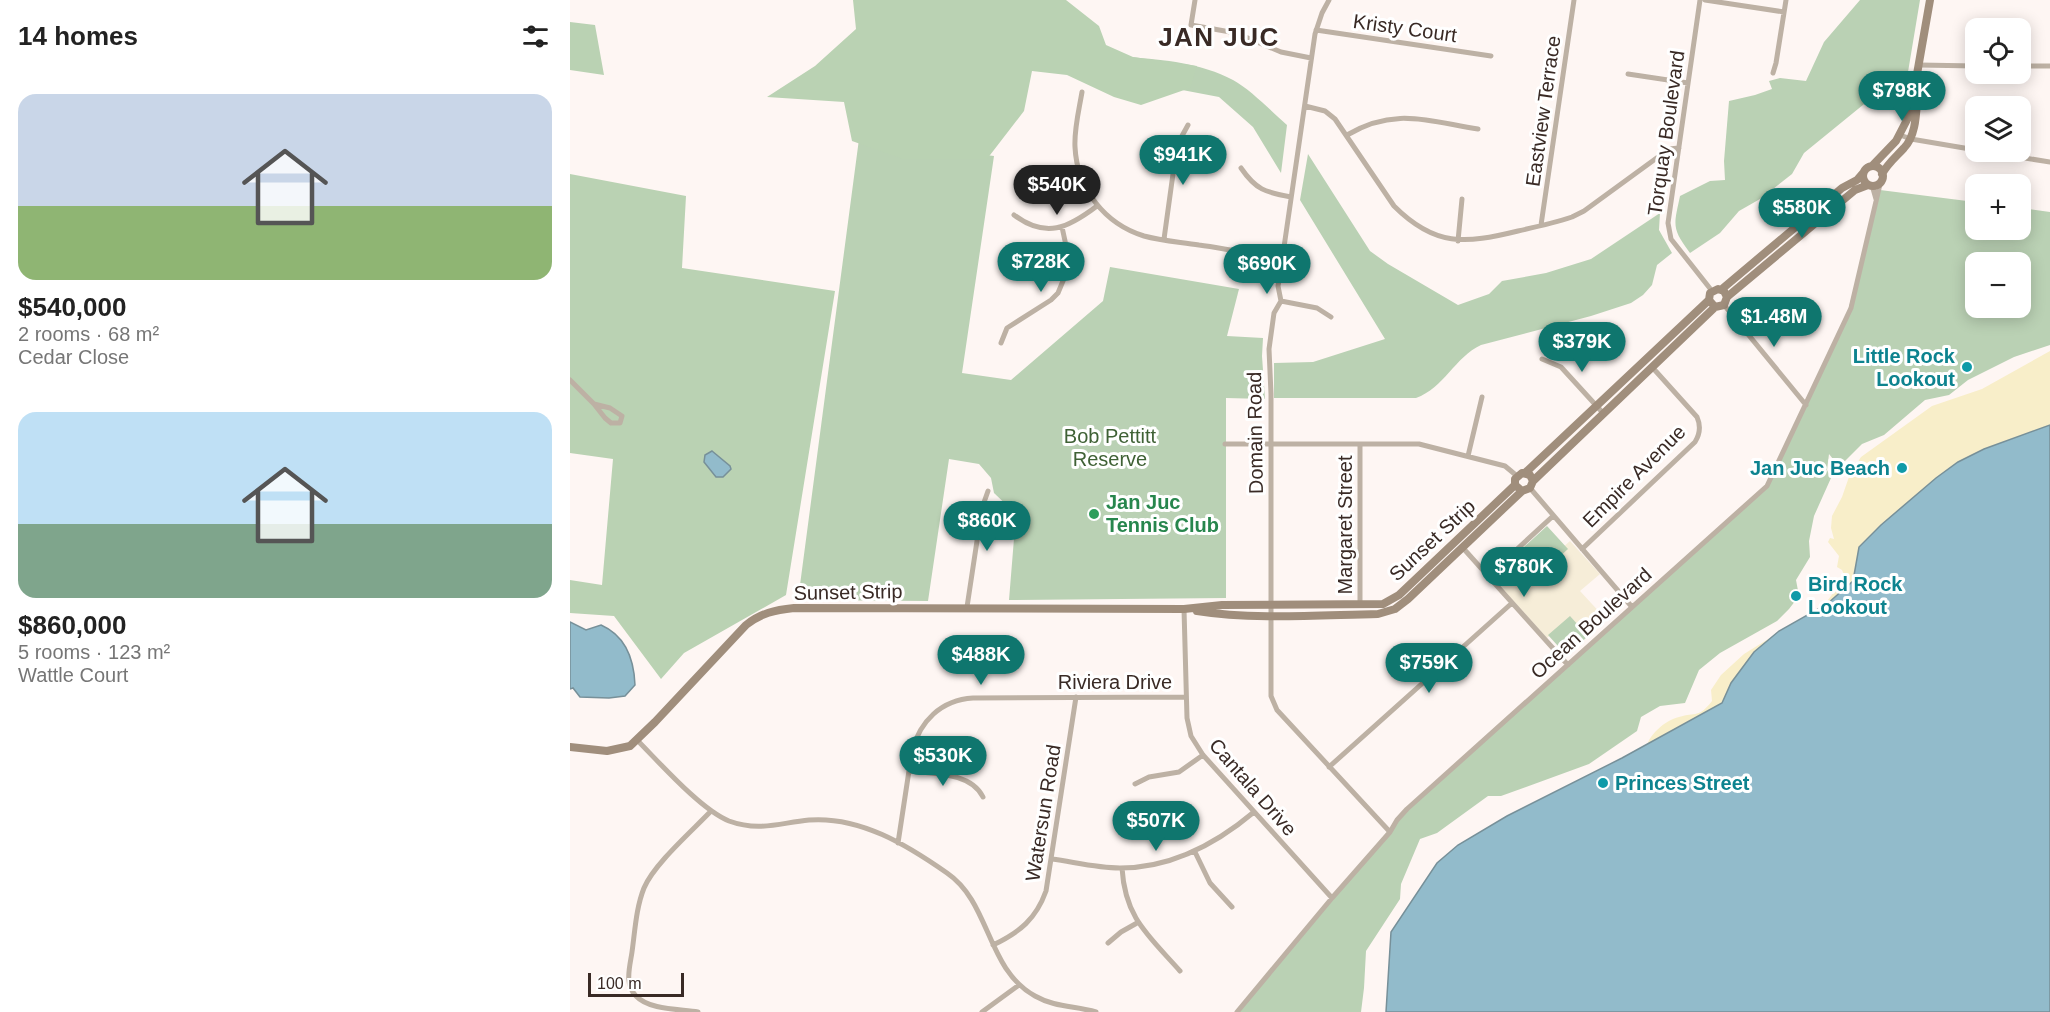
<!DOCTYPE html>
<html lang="en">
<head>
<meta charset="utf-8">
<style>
  :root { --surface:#fff; --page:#f2f2f2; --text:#222; --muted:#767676; --accent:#0f766e }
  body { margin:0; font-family:Helvetica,sans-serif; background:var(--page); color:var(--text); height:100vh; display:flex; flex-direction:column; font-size:22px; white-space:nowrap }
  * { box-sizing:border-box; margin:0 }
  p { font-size:20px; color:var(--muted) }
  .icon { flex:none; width:33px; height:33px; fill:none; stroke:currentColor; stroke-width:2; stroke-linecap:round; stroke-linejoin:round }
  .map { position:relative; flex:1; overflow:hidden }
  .details { display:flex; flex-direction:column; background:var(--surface); width:570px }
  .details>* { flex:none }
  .buttons { position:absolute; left:1395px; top:18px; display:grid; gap:12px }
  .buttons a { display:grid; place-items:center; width:66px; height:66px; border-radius:12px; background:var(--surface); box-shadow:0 3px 15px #0003; font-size:30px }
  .scale { position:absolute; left:18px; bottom:15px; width:96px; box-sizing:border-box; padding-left:6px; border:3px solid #392a25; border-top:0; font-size:16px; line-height:21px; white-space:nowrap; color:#392a25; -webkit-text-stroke:4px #fff; paint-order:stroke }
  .price { position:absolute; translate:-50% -51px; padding:0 14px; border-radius:21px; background:var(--accent); color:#fff; font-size:20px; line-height:39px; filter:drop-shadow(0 2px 3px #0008) }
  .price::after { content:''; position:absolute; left:50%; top:36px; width:18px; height:14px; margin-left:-9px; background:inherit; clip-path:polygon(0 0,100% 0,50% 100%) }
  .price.active { background:#222; color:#fff }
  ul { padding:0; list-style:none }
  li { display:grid; align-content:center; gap:12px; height:318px; padding:0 18px }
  li span { display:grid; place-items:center; height:186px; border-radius:18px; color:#555 }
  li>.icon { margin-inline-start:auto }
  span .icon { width:108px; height:108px; fill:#fffc; stroke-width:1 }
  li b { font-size:26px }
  h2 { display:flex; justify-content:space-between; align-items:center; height:72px; padding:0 18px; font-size:26px }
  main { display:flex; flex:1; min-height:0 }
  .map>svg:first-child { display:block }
  .commercial { fill:#f6edd8 }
  .green { fill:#bad1b4; fill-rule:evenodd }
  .forest { fill:#bad2b3 }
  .sand { fill:#f8eec9 }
  .water { fill:#92bbcb; stroke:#779099; stroke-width:1.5 }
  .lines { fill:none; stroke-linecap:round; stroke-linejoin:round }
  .street { stroke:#bdb1a4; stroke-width:5 }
  .secondary { stroke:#a08e7c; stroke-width:8 }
  .culture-dot { fill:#0f9aa8; stroke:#fff; stroke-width:2 }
  .leisure-dot { fill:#2e9e5b; stroke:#fff; stroke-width:2 }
  .labels { text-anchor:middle; stroke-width:6; stroke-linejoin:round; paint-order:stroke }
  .street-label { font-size:20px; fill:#392a25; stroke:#fff }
  .culture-label { font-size:20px; font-weight:bold; fill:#0d838f; stroke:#fff; text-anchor:end }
  .park-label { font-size:20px; fill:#3f6135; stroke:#fff }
  .leisure-label { font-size:20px; font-weight:bold; fill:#27864d; stroke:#fff; text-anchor:start }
  .district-label { font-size:26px; font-weight:bold; letter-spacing:1.5px; fill:#392a25; stroke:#fff }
</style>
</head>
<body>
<main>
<section class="details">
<h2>14 homes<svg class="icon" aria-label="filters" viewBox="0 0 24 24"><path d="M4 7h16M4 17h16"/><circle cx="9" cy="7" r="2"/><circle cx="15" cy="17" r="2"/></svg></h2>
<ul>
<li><span style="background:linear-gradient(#c9d6e8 60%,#8fb573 0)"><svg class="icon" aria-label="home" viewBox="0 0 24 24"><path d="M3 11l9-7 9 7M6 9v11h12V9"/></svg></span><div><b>$540,000</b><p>2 rooms · 68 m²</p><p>Cedar Close</p></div></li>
<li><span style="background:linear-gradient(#bfe0f5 60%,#7fa58c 0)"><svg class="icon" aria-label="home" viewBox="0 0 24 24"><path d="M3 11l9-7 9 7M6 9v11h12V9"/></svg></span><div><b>$860,000</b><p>5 rooms · 123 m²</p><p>Wattle Court</p></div></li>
</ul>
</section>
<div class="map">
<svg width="1480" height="1012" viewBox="0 0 1480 1012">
  <rect width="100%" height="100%" fill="#fef6f3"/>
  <path class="commercial" d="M 1000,541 L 1030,574 L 1010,591 L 1034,617 L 1014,634 L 1000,618 L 977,638 L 921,576 L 955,544 L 974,564 Z"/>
  <path class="green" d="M 1290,0 L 1350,0 L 1337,78 L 1315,87 L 1234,153 L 1222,174 L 1190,199 L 1169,211 L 1150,233 L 1120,253 C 1101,228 1104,225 1110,196 L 1140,181 L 1155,180 L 1154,161 L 1159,101 L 1185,95 L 1202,89 L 1199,81 L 1210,78 L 1236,81 L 1254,42 Z
    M 559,57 C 595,60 631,63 663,80 C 680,89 702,112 717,125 L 711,173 L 683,127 L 649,97 L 607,89 Z
    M 289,139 L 424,156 L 392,373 L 441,380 L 533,301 L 540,267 L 669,289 L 657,336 L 693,338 L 692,356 L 695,399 L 656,398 L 656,598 L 439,600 L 446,514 L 424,493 L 421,478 L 409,464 L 379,459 L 358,601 L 228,600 Z
    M 738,154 L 800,251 L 818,264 L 888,305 L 919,294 L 932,281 L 976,273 L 1021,259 L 1090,213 L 1089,230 L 1102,253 L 1087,265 L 1082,285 L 1073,295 L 1061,303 L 1021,316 L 911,345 C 885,357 874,388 846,398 L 704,398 L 704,363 L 743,362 L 815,339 L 730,200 Z
    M 1310,190 L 1405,202 L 1406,230 L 1450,230 L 1451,208 L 1480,212 L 1480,345 L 1444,357 L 1398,380 L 1379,395 L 1355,400 L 1314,435 L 1292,444 L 1271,465 L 1267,464 L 1259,454 L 1257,470 L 1261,478 L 1244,516 L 1239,541 L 1240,557 L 1226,580 L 1229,596 L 1219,609 L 1207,621 L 1150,653 L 1129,670 L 1115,703 L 1090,706 L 1071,717 L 1067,731 L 1019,764 L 931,796 L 918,796 L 867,833 L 850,839 L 831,884 L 830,899 L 796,951 L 794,988 L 791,1012 L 668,1012 L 827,820 L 1197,486 L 1275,322 ZM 1406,262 L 1450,262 L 1450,308 L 1406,308 Z
    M 977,526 L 998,549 L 975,570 L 953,548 Z
    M 1000,616 L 1018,636 L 997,656 L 978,635 Z"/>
  <path class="forest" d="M 283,0 L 496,0 L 529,26 L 536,45 L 563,57 L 627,66 L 620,88 L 571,105 L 544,97 L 497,75 L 462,71 L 454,111 L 417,159 L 333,159 L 282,141 L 274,102 L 197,97 L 245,66 L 286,29 Z
    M 0,22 L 25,25 L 34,75 L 0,70 Z
    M 0,174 L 116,196 L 112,268 L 265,291 L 216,595 L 114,653 L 91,679 L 44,616 L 0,613 L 0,580 L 32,585 L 43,459 L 0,453 Z"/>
  <path class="sand" d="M 1480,351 L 1480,425 L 1414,449 L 1388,462 L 1311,525 L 1289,547 L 1280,607 L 818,956 L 1076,750 C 1077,736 1095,720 1109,717 C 1126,712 1129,718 1142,701 L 1141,690 L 1151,675 L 1174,654 L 1255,604 L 1275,577 L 1272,570 L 1267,567 L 1269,556 L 1258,542 L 1260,538 L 1264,539 L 1261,528 L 1262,516 L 1272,497 L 1280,474 L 1291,457 L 1362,406 L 1412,389 Z"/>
  <path class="water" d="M 1480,425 L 1480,1012 L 816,1012 L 821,932 L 867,863 L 888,845 L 937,816 L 1052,758 L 1152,703 L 1161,683 L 1184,652 L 1209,631 L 1257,604 L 1283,581 L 1289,547 L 1311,525 L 1366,478 L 1388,462 L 1414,449 Z
    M 142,451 L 160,466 L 161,469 L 153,477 L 146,477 L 134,462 L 135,455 Z
    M 0,622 L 16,630 L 31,625 C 56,636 64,659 65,685 L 55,696 L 39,698 L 10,697 L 3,688 L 0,689 Z"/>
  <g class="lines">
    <path class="street" d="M 625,0 L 621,25 L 666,33 L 711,52 L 741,58
      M 759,0 L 752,13 L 745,34 L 714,247 L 707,255 L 711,269 L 708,286 L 711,301 L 704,313 L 699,349 L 701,394 L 701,696 L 707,710 L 820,832
      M 1130,0 L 1098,223 L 1101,239 L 1142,291
      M 1135,0 L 1214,12
      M 746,30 L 921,56
      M 1349,65 L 1406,66
      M 1450,66 L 1480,66
      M 1203,73 L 1206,63 L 1216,0
      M 1058,74 L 1118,83
      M 512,92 C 509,110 504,129 505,147 C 507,189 535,224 574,236 C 592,241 611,242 629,245 C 654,248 682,256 707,255
      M 735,106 L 755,111 L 765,119 L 824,206 C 865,247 895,244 948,231 C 966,227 984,223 1002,217 L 1014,211 L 1099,149 L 1109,148
      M 777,135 C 824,107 857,121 908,129
      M 1330,135 L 1341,139 L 1406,150
      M 1417,152 L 1480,162
      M 671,168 C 686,190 695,192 721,197
      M 1302,185 L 1306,199
      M 444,215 C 476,239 498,228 527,206
      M 971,225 L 1004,0
      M 594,239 L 607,145 L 618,125
      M 888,241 L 892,199
      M 711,301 L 747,308 L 761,317
      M 1154,305 L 1236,405
      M 431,343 L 437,328 L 481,300 L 488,293 L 500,264 L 492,227
      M 972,359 L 991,367 L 1033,413
      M 0,380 L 24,404 L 35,418 L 41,423 L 50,423 L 52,416 L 40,408 L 24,404
      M 655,444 L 849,444 L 935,466 L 947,476
      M 898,456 L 912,397
      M 960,488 L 1062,607
      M 893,548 L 998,665
      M 1012,549 L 1125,442 C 1130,434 1131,426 1127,417 L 1082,367
      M 918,576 L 983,516
      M 790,605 L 790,444
      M 397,607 L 412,508 L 418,491
      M 614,609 L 617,718 L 621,736 L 633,755 L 762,898
      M 67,740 C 89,762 131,810 159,821 C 189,832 209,823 239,820 C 290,816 337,845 377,873 C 421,903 416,969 465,996 C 484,1007 505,1006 526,1012
      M 759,767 L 942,603
      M 339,771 C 364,774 401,772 413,797
      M 565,784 L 579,777 L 609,772 L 633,755
      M 328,843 L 342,751 C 350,721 371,700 403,698 L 616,697
      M 625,852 L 640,883 L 662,907
      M 482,859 C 504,862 527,868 550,868 C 602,868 646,844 684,812
      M 552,868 C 555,918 578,935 610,971
      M 538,943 L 551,932 L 567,923
      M 423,945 C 450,932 466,919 476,891 L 506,697
      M 128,1012 C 110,1009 79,1010 66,996 C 54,984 60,966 62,952 C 65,931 66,908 74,888 C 84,864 122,831 141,811
      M 412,1012 L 449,985
      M 667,1012 L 762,898 L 820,832 L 827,820 L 837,809 L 1197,486 L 1281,308 L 1311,180"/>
    <path class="secondary" d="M 1302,166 L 1326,141 L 1340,114 L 1360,0
      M1293 176a10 10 0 1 1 20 0a10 10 0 1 1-20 0Z
      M 1312,174 C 1318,163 1326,157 1334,148 C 1345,137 1346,117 1347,102
      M 1152,289 L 1272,188 L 1287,180 L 1293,173
      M 1157,297 L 1154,291 L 1148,289 L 1140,293 L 1139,300 L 1145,307 L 1154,305 L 1157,297 L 1285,190 L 1298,185
      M 955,473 L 1139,300
      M 963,481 L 960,475 L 952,473 L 945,479 L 945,485 L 952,491 L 960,488 L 963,481 L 1145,307
      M 627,611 C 683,620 751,615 808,614 L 825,609 L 838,599 L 952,491
      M 0,747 L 37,751 L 60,746 L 85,722 L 176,625 C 191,613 205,610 224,608 L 614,609 L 652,605 L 813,604 L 829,595 L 945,485"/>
  </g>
  <g class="culture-dot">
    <circle cx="1397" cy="367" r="6"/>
    <circle cx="1332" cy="468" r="6"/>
    <circle cx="1226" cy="596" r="6"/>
    <circle cx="1033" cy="783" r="6"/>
  </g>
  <circle class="leisure-dot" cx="524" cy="514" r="6"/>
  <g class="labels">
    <g class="street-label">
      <text transform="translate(835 28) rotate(8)" y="7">Kristy Court</text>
      <text transform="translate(973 111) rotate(-82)" y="7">Eastview Terrace</text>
      <text transform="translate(1096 133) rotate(-82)" y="7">Torquay Boulevard</text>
      <text transform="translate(685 433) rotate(-91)" y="7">Domain Road</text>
      <text transform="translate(1064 476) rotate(-45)" y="7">Empire Avenue</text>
      <text transform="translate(775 525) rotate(-90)" y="7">Margaret Street</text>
      <text transform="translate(862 540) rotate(-43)" y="7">Sunset Strip</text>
      <text transform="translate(278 592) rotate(-1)" y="7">Sunset Strip</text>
      <text transform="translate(1021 623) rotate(-42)" y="7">Ocean Boulevard</text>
      <text x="545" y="689">Riviera Drive</text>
      <text transform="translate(683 787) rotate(49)" y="7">Cantala Drive</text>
      <text transform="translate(473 813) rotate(-81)" y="7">Watersun Road</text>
    </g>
    <g class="culture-label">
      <text x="1385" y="363">Little Rock<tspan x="1385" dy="23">Lookout</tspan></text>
      <text x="1320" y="475">Jan Juc Beach</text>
      <text x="1238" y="591" text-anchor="start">Bird Rock<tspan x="1238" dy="23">Lookout</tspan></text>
      <text x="1045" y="790" text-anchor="start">Princes Street</text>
    </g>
    <g class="park-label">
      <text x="540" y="443">Bob Pettitt<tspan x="540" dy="23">Reserve</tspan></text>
    </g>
    <g class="leisure-label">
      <text x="536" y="509">Jan Juc<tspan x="536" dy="23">Tennis Club</tspan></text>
    </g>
    <g class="district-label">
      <text x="649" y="46">JAN JUC</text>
    </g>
  </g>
</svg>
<div class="buttons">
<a><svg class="icon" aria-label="locate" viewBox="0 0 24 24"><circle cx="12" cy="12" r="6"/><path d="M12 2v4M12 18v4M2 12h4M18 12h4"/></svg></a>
<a><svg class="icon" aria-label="layers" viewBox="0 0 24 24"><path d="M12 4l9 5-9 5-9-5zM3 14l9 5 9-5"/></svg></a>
<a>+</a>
<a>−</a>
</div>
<div class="scale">100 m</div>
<b class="price" style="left:1332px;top:122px">$798K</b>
<b class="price" style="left:613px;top:186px">$941K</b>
<b class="price active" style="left:487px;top:216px">$540K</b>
<b class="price" style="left:1232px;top:239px">$580K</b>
<b class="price" style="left:471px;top:293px">$728K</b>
<b class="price" style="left:697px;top:295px">$690K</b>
<b class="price" style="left:1204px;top:348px">$1.48M</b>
<b class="price" style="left:1012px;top:373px">$379K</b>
<b class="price" style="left:417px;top:552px">$860K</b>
<b class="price" style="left:954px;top:598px">$780K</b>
<b class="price" style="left:411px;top:686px">$488K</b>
<b class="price" style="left:859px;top:694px">$759K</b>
<b class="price" style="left:373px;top:787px">$530K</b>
<b class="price" style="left:586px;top:852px">$507K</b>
</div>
</main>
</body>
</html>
